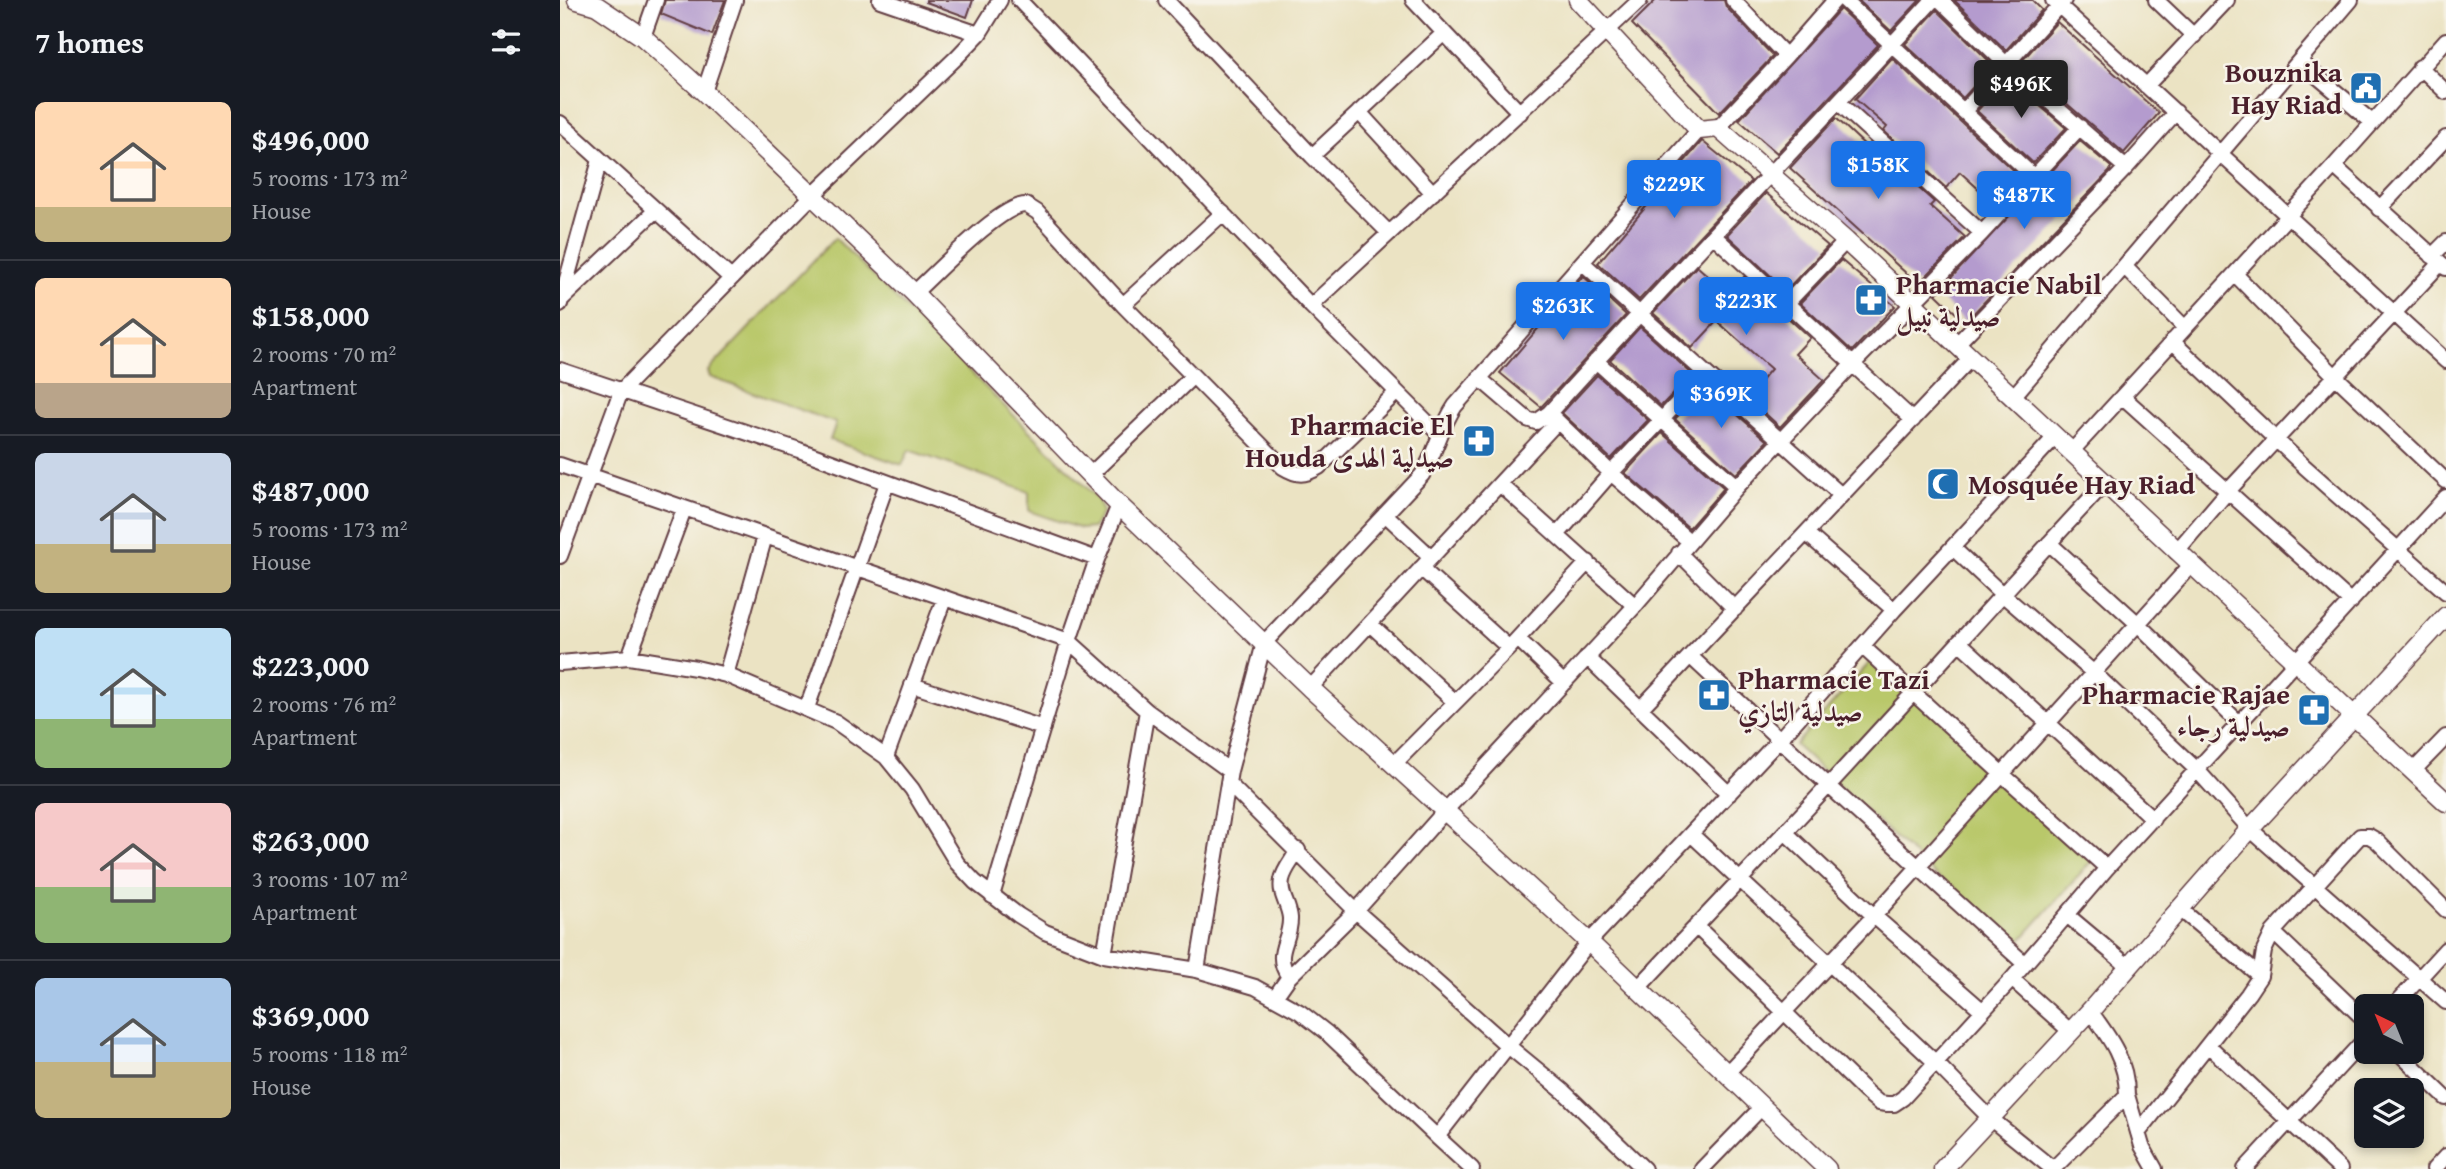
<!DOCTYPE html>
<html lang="en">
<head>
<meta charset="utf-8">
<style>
  :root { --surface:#171b24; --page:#242831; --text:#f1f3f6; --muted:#9ea1a6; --line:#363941; --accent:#1a73e8 }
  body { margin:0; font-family:"Gentium Book Plus",Amiri,serif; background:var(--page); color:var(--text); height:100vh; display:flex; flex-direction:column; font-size:26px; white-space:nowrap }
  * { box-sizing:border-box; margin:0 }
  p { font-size:23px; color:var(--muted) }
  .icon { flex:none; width:38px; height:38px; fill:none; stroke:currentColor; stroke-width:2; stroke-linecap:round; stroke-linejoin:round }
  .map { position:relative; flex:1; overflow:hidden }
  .sheet { display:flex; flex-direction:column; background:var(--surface); width:560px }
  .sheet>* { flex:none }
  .needle { width:46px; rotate:317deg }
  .buttons { position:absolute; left:1794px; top:994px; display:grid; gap:14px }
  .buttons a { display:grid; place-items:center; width:70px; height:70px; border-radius:10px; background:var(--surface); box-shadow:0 4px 10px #0003; font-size:35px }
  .price { position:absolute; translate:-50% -60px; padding:0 16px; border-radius:7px; background:var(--accent); color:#fff; font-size:23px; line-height:46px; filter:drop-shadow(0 2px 4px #0008) }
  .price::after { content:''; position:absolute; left:50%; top:42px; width:21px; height:16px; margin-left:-10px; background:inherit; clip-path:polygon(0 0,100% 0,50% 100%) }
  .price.current { background:#222; color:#fff }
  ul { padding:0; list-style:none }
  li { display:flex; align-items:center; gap:21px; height:175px; padding:0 35px }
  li+li { border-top:2px solid var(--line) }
  li span { display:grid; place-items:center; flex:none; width:196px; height:140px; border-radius:10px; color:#555 }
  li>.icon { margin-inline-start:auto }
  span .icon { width:84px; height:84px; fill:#fffc; stroke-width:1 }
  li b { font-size:30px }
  h2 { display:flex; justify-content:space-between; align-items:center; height:84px; padding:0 35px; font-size:30px }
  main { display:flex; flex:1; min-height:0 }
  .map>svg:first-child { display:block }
  .green { fill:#b9c86a; stroke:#82744a; stroke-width:2 }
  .building { fill:#b49bce }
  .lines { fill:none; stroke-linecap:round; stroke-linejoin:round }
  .minor-casing { stroke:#623c42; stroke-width:18 }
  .tertiary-casing { stroke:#623c42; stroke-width:21 }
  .minor { stroke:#fff; stroke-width:14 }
  .tertiary { stroke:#fff; stroke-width:18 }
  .labels { text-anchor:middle; stroke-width:5; stroke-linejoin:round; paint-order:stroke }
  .poi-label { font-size:28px; font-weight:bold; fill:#4a1f2b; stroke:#f7f3e8; text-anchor:end }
</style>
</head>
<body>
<main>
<section class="sheet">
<h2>7 homes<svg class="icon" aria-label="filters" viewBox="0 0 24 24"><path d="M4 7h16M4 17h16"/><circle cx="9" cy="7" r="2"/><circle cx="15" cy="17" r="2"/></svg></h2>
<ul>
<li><span style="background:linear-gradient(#ffd9b3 75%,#c2b280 0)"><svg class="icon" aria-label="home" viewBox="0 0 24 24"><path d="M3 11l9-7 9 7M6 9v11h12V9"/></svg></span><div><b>$496,000</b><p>5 rooms · 173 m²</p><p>House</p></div></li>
<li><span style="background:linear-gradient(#ffd9b3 75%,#b9a48a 0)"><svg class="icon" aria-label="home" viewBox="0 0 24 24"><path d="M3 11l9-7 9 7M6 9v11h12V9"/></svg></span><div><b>$158,000</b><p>2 rooms · 70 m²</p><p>Apartment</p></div></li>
<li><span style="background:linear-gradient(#c9d6e8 65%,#c2b280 0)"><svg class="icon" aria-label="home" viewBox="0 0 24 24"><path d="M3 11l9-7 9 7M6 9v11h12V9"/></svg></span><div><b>$487,000</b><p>5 rooms · 173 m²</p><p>House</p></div></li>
<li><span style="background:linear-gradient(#bfe0f5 65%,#8fb573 0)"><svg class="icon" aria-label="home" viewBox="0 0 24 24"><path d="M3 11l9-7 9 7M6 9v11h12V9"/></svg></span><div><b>$223,000</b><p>2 rooms · 76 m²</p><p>Apartment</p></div></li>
<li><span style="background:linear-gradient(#f6c9c9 60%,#8fb573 0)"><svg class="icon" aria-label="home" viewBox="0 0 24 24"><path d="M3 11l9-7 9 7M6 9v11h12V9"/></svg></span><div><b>$263,000</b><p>3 rooms · 107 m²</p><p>Apartment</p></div></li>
<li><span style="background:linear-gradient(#a9c7e8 60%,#c2b280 0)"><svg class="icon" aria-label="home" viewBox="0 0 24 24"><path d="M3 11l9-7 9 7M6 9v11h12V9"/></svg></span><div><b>$369,000</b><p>5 rooms · 118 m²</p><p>House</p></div></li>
</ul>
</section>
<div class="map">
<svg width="1886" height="1169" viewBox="0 0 1886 1169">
  <rect width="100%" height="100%" fill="#f7f3e8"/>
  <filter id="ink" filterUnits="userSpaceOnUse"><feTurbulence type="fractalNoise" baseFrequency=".0143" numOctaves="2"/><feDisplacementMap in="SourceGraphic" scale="14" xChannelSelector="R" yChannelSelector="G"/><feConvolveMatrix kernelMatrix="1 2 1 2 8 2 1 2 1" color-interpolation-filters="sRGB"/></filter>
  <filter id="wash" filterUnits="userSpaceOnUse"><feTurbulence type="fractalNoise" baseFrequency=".00686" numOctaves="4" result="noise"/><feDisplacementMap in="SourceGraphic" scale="28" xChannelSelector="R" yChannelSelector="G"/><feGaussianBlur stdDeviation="1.57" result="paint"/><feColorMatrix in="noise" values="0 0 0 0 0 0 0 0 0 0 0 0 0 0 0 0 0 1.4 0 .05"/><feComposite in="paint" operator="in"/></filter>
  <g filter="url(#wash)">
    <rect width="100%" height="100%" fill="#ebe3c3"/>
    <path class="green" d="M 275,238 L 537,498 L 543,512 L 533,528 L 521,529 L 469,511 L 469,492 L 349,450 L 342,465 L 270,440 L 276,423 L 150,377 L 148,371 Z
      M 1314,658 L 1534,858 L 1454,948 L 1235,745 Z"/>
    <g id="blocks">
      <path class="building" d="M 105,0 L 165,0 L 152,35 L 101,14 Z
        M 366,0 L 413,0 L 407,17 L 366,2 Z
        M 1096,0 L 1164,0 L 1166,7 L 1213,56 L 1159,113 L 1072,24 Z
        M 1298,0 L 1360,0 L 1331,31 Z
        M 1394,0 L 1472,0 L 1482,10 L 1446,50 Z
        M 1280,9 L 1318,45 L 1217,153 L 1179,120 Z
        M 1377,10 L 1433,65 L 1403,98 L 1345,44 Z
        M 1497,22 L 1599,113 L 1564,153 L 1460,63 Z
        M 1332,58 L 1460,177 L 1435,204 L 1400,172 L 1386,188 L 1324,131 L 1327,127 L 1295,99 Z
        M 1447,78 L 1506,128 L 1473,163 L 1417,111 Z
        M 1276,118 L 1308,148 L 1311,145 L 1374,202 L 1370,206 L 1405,237 L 1358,284 L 1230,168 Z
        M 1142,141 L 1191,181 L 1079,300 L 1038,263 Z
        M 1520,141 L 1551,167 L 1550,171 L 1405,322 L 1376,294 Z
        M 1206,193 L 1268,246 L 1226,290 L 1167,235 Z
        M 1281,260 L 1335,306 L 1292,351 L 1240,303 Z
        M 1137,266 L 1168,294 L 1184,277 L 1250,338 L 1235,354 L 1264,380 L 1220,427 L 1187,397 L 1211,369 L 1157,321 L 1132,348 L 1093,313 Z
        M 1023,276 L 1066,315 L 981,407 L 940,373 Z
        M 1080,327 L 1132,374 L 1101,406 L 1050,360 Z
        M 1037,375 L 1088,420 L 1051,459 L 1002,413 Z
        M 1146,387 L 1207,441 L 1176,474 L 1115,419 Z
        M 1102,433 L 1164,488 L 1129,528 L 1065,473 Z"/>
    </g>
  </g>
  <g filter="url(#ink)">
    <use href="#blocks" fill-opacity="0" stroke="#623c42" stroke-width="2"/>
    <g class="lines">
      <defs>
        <path id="minor" d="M 320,0 L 419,34
          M 459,0 L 751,306 L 879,434
          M 606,0 L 752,156 L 829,233
          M 853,0 L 960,113
          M 1173,0 L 1226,56
          M 1284,0 L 1473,176
          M 1380,0 L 1446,64 L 1566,168
          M 1493,0 L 1886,361
          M 1596,0 L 1634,36
          M 83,37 L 96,0
          M 1739,61 L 1812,122
          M 1860,67 L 1886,92
          M 1586,86 L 1667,0
          M 144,92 L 175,0
          M 1278,102 L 1422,233
          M 1404,111 L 1504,0
          M 799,112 L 873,193
          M 0,123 L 171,278
          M 1158,128 L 1226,56 L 1275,0
          M 752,156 L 884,33
          M 1774,166 L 1886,268
          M 1819,209 L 1886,138
          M 1154,236 L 1353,420
          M 1872,256 L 1886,242
          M 1023,263 L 1281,495
          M 1565,267 L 1625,328
          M 1675,274 L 1776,377 L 1886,481
          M 354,293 C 375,274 441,204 466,205 L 477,212 L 563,305 L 723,467 C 738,476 744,476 759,467 L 836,393
          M 3,298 L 96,210
          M 0,304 L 40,160
          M 1226,304 L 1286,241
          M 563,305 L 663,213
          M 751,306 L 1080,0
          M 1612,341 L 1745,467 L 1886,592
          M 1396,345 L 1566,168 L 1616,112
          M 1036,361 L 1177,487
          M 0,370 L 239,450 L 537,559 L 559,505
          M 919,378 L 967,419 L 976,422 L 989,413 L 1051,473 L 1129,541
          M 1563,397 L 1791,602
          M 1452,398 L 1791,0
          M 989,413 C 1115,273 1246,138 1373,0
          M 1511,452 L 1774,166 L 1886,40
          M 0,465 L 509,641 L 587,711 L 544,955
          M 530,475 L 633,376
          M 940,484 L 1075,606
          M 825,514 L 871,557
          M 1246,533 L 1334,610
          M 997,535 L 1051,473 L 1145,374
          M 1489,543 L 1578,624 L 1680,724
          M 1393,548 L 1442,594 L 1534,673 L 1637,770 L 1690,829 L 1886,1002
          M 1616,552 L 1668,491 L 1880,264
          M 1119,553 L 1175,609
          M 0,556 L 61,391 L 252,196 L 397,57 L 419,34 L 440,0
          M 861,568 L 949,648
          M 810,624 L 895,702
          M 958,639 L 1004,683
          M 1399,642 L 1593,819
          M 1302,646 L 1442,774 L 1631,565
          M 69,657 L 124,509
          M 1027,657 L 1169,794
          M 1131,657 L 1269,786 L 1465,964
          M 0,663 L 69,657 L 136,668 L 166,675 L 276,722 L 326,757 L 352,789 L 397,863 L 415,882 L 458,915 L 485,932 L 544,955 L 637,970 L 670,771 L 704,643 L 862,475 C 876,452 880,428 895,406 L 1139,130
          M 166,675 L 205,536
          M 352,685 L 483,728
          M 750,688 L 997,422
          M 247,708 L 327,483
          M 1080,709 L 1410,359
          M 587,711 L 670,771
          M 326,757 L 384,599
          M 834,764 L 949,648 L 1028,562
          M 1853,771 L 1886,737
          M 668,783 L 796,911 L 947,1045 L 1003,1091 L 1084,1169
          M 1225,832 C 1333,718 1436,599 1544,484
          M 1131,834 L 1376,1063 L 1431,1119 L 1493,1169
          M 432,896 L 509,641 L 537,559
          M 1620,909 L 1700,976
          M 1507,915 L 1569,967
          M 1136,926 L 1306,1092 L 1319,1103 L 1327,1104 L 1334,1104 L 1343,1098 L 1452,979 L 1547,868 L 1886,497
          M 1713,932 L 1806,1021
          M 637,970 L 695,987 L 740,1012 L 767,1033 L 877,1137
          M 729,977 C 712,953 731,942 730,918 C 729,904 719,895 722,880 C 724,869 733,860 738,850
          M 1452,979 L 1511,1032
          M 1078,988 L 1225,832 L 1314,916 L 1423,1011
          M 715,997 L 729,977 L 796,911 L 885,811 L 1075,606 L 1177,487 L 1292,365 L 1422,233 L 1520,127
          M 1834,1006 L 1886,949
          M 1649,1046 L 1780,1169
          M 1838,1052 L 1886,1098
          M 1167,1073 L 1314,916 L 1442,774 L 1547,868
          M 1567,1095 L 1582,1146 L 1595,1169
          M 1578,1133 L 1688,994 L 1700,976 L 1704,951 L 1713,932 L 1800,836 L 1809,836 L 1816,840 L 1886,910
          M 912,1169 L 877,1137 L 1029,942 L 1219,740 L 1334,610 L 1495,437
          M 1142,1169 L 1202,1107
          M 1493,1169 L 1567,1095 C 1567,1061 1550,1038 1530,1011
          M 1685,1169 L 1806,1038
          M 1874,1169 L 1886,1156"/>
        <path id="tertiary" d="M 17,0 L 37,6 L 83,37 L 144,92 L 354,293 L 559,505 L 750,688 L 1029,942 L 1267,1169
          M 1018,0 L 1139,130 L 1158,128 L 1286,241 L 1886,802
          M 1383,1169 L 1530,1011 L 1690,829 L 1886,616"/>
      </defs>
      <use href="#minor" class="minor-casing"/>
      <use href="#tertiary" class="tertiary-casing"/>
      <use href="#minor" class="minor"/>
      <use href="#tertiary" class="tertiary"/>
    </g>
  </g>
  <defs>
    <symbol id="civic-square" viewBox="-11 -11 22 22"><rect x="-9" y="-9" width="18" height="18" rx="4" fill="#1f6fb2" stroke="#f7f3e8"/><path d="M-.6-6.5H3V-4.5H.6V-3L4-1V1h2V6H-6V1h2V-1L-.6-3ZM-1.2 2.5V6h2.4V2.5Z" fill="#fff"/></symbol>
    <symbol id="pharmacy-square" viewBox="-11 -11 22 22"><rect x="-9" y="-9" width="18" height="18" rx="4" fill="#1f6fb2" stroke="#f7f3e8"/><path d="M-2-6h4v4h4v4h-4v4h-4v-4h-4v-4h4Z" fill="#fff"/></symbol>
    <symbol id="mosque-square" viewBox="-11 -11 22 22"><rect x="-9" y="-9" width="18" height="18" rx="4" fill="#1f6fb2" stroke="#f7f3e8"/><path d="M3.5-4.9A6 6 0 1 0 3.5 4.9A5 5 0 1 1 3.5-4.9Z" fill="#fff"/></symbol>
  </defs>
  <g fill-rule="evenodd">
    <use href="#civic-square" x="1787" y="69" width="38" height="38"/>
    <use href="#pharmacy-square" x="1292" y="281" width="38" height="38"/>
    <use href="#pharmacy-square" x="900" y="422" width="38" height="38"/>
    <use href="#mosque-square" x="1364" y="465" width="38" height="38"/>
    <use href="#pharmacy-square" x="1135" y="676" width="38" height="38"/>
    <use href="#pharmacy-square" x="1735" y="691" width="38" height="38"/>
  </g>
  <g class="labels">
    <g class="poi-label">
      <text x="1782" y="82">Bouznika<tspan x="1782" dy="32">Hay Riad</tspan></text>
      <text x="1336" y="294" text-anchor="start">Pharmacie Nabil<tspan x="1336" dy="32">صيدلية نبيل</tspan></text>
      <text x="894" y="435">Pharmacie El<tspan x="894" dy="32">Houda صيدلية الهدى</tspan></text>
      <text x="1408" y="494" text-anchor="start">Mosquée Hay Riad</text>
      <text x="1178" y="689" text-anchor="start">Pharmacie Tazi<tspan x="1178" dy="32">صيدلية التازي</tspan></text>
      <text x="1730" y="704">Pharmacie Rajae<tspan x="1730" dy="32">صيدلية رجاء</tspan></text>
    </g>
  </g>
</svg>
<div class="buttons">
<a><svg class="needle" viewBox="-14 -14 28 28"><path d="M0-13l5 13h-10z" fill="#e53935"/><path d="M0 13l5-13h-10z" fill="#9ea1a6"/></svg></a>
<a><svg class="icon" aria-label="layers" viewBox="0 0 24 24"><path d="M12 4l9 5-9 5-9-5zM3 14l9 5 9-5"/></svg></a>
</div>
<b class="price current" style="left:1461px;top:120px">$496K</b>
<b class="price" style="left:1318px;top:201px">$158K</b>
<b class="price" style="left:1114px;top:220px">$229K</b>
<b class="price" style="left:1464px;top:231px">$487K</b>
<b class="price" style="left:1186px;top:337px">$223K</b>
<b class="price" style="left:1003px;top:342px">$263K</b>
<b class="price" style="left:1161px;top:430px">$369K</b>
</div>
</main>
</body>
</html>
